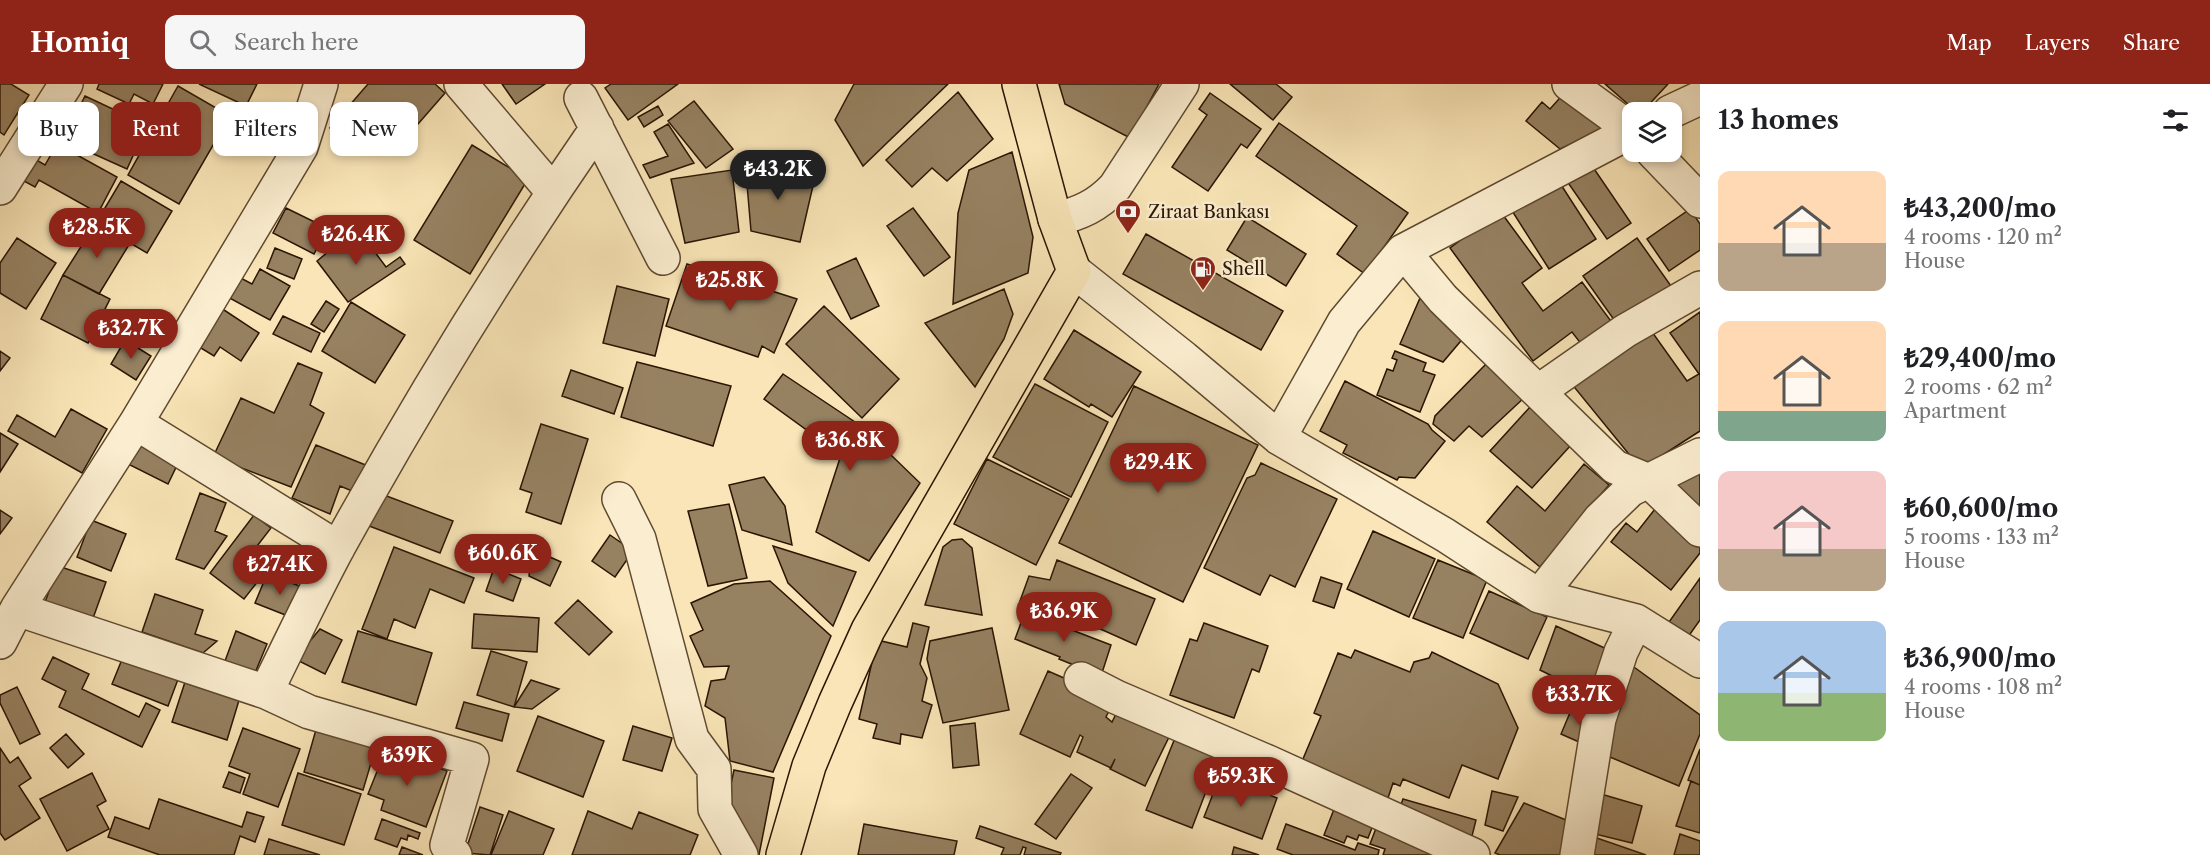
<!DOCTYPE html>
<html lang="en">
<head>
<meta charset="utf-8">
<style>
  :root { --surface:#fff; --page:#f6f6f6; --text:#202124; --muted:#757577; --accent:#8f2418 }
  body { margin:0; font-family:"Libre Caslon Text",serif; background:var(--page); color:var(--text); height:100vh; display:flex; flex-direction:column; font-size:22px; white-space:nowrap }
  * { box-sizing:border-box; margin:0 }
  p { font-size:20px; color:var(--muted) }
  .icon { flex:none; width:33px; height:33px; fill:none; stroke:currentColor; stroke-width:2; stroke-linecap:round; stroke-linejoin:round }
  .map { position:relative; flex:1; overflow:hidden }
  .panel { display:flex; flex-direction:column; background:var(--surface); width:510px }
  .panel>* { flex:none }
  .hud { position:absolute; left:18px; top:18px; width:570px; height:54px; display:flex; gap:12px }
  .controls { position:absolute; left:1622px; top:18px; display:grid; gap:12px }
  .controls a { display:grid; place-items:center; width:60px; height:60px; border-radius:12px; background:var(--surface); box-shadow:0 3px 9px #0003; font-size:30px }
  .price { position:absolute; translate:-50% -51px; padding:0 14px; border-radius:21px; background:var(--accent); color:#fff; font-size:20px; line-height:39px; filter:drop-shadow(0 2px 3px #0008) }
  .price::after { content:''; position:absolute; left:50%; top:36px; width:18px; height:14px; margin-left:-9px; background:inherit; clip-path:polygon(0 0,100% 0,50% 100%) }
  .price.active { background:#222; color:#fff }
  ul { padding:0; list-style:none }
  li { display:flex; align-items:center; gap:18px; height:150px; padding:0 18px }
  li span { display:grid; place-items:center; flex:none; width:168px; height:120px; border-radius:12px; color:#555 }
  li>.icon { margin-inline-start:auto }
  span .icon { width:72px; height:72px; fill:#fffc; stroke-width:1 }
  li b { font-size:26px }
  h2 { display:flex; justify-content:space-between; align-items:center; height:72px; padding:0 18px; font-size:26px }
  .tag { padding:0 21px; border-radius:12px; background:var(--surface); box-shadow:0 3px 9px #0003; font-size:21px; line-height:54px }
  .tag.active { background:var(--accent); color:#fff }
  header { display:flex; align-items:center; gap:36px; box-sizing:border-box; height:84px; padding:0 30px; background:var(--accent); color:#fff }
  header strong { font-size:28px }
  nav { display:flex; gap:33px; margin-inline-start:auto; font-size:21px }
  .search { width:420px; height:54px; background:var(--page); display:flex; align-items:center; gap:15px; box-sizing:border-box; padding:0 21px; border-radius:12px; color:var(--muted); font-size:22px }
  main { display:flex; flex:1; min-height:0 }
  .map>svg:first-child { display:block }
  .building { fill:#968161; stroke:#2a1503; stroke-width:1.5 }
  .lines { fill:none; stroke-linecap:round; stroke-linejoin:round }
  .minor-casing { stroke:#5e4930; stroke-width:36 }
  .major-casing { stroke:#2a1503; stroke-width:36 }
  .minor { stroke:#fbeed0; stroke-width:33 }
  .major { stroke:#f9e5b7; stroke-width:33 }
  .labels { text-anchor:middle; stroke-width:5; stroke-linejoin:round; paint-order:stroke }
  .poi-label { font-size:18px; fill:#2a1503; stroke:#fbeed0; text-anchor:start }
</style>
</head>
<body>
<header>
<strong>Homiq</strong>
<div class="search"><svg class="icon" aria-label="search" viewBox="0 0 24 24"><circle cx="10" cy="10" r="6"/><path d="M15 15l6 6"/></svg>Search here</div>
<nav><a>Map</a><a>Layers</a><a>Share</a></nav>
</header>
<main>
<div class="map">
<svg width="1700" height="771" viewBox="0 0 1700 771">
  <rect width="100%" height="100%" fill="#f9e5b7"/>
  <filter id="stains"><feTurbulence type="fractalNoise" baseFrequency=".00333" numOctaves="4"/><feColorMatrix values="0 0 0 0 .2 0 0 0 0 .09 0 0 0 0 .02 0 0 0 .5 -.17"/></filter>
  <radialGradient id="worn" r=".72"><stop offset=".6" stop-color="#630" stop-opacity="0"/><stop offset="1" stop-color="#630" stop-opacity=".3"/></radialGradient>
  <path class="building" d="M 0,0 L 11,0 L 29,11 L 4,51 L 0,48 Z
    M 99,0 L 163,0 L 153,20 L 134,10 L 129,20 L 97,5 Z
    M 199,0 L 257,0 L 246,22 Z
    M 368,0 L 435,0 L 445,9 L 391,71 L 365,49 L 353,63 L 330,44 Z
    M 502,0 L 545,0 L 516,20 Z
    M 611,0 L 678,0 L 628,36 L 605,4 Z
    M 854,0 L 948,0 L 863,82 L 835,36 Z
    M 1059,0 L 1159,0 L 1130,54 L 1065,20 Z
    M 1230,0 L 1276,0 L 1292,13 L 1273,36 Z
    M 1605,0 L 1668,0 L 1642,28 L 1637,28 Z
    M 178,2 L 230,32 L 179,120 L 128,91 Z
    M 1567,6 L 1612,42 L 1560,65 L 1526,37 L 1542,18 L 1550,25 Z
    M 958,8 L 993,55 L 947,97 L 932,84 L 912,103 L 886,76 Z
    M 1210,9 L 1261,45 L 1247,64 L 1241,60 L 1208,107 L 1172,83 L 1207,31 L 1199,25 Z
    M 85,12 L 147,41 L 127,85 L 45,48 L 56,23 L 75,32 Z
    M 694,17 L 733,65 L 706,84 L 668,37 Z
    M 658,22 L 663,31 L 644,43 L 638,33 Z
    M 1279,39 L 1408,129 L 1365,190 L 1337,170 L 1357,142 L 1256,72 Z
    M 668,40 L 694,79 L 650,94 L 643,81 L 668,72 L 654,48 Z
    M 57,60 L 117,93 L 98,129 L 39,96 L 35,103 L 11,90 L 23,68 L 45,81 Z
    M 472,61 L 528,95 L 470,190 L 414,156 Z
    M 1012,68 L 1033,153 L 1028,189 L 953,220 L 958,129 L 969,86 Z
    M 1586,73 L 1631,139 L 1607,155 L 1562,90 Z
    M 745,77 L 815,93 L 800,158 L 751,147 Z
    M 732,86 L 739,148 L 685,159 L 671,95 Z
    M 1556,93 L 1596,155 L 1549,185 L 1509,122 Z
    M 121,97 L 172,127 L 147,169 L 96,139 Z
    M 286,124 L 327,144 L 314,170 L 273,149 Z
    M 913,124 L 950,173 L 924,192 L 887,142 Z
    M 1690,125 L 1700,140 L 1700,166 L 1669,187 L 1647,155 Z
    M 1500,127 L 1542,184 L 1522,199 L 1543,227 L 1582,198 L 1619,248 L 1589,270 L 1572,248 L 1533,277 L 1450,164 Z
    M 1247,133 L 1306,170 L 1286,202 L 1227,166 Z
    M 96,139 L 130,159 L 99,210 L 63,191 Z
    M 357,144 L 386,183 L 400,173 L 405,180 L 348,218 L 317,177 Z
    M 1146,150 L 1283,227 L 1261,266 L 1123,190 Z
    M 17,154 L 56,179 L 26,225 L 0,209 L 0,179 Z
    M 1637,154 L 1671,202 L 1617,240 L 1583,192 Z
    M 275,164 L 302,175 L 294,195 L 267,184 Z
    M 856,174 L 879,222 L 851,235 L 827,187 Z
    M 687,180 L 797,215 L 774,269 L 762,262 L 758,273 L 666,242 Z
    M 260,185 L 290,202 L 270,236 L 224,211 L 235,191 L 252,200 Z
    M 63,191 L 110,215 L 88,259 L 41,235 Z
    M 617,202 L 669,215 L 655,272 L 603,259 Z
    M 1004,205 L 1013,230 L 1004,255 L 975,303 L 925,239 Z
    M 1420,214 L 1465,252 L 1443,278 L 1400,260 Z
    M 326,217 L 339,225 L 324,248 L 311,240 Z
    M 351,218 L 405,251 L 375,299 L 322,267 Z
    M 824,222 L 899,295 L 862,334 L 786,260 Z
    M 221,224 L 259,249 L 241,277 L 220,263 L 214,272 L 196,261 Z
    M 1700,228 L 1700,347 L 1641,385 L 1566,293 L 1645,238 L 1687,297 L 1699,290 L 1670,249 Z
    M 283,232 L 320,249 L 311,268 L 273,250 Z
    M 1074,246 L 1141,288 L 1112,333 L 1091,320 L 1089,323 L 1044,295 Z
    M 125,256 L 151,272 L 136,296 L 111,280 Z
    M 0,267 L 10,274 L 0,287 Z
    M 1395,267 L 1426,279 L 1423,287 L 1435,291 L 1420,328 L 1377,311 L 1387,285 L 1393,287 L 1397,276 L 1392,274 Z
    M 637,278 L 731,302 L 713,362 L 621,333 Z
    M 1488,278 L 1527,311 L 1482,353 L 1469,342 L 1454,357 L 1433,340 L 1435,332 Z
    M 298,279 L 322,289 L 310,321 L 324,329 L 291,403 L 213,373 L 241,314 L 274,329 Z
    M 571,286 L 623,304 L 614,330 L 562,312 Z
    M 783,290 L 861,342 L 920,399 L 869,477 L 816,448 L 841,371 L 764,315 Z
    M 1345,297 L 1428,340 L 1432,346 L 1445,357 L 1415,394 L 1399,393 L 1397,396 L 1343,369 L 1347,361 L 1320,347 Z
    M 1035,300 L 1108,338 L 1071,413 L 993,373 Z
    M 1134,302 L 1258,361 L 1183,518 L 1059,459 Z
    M 1530,323 L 1571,361 L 1532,404 L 1490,367 Z
    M 71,325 L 107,345 L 82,389 L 8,347 L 17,331 L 55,353 Z
    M 541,340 L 588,355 L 561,440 L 526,428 L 532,409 L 520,405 Z
    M 0,349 L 18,360 L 0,388 Z
    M 139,352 L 181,373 L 168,400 L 126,379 Z
    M 316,361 L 373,384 L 362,411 L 340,402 L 330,430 L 292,414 Z
    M 987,375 L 1069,415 L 1036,481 L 954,440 Z
    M 1261,379 L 1337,415 L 1295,503 L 1270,491 L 1260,511 L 1204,484 L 1247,394 L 1255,391 Z
    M 1584,380 L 1609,401 L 1540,483 L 1487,438 L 1517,402 L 1545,427 Z
    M 1700,380 L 1700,431 L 1672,395 Z
    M 764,393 L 785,422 L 792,461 L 742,446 L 729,401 Z
    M 376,408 L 453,437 L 440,469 L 364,440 Z
    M 200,409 L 226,419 L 215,447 L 227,452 L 204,485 L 176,475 Z
    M 729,420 L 747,494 L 708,502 L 688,427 Z
    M 1655,425 L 1700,461 L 1700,469 L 1671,506 L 1611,458 L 1626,439 L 1637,448 Z
    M 0,426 L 12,434 L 0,450 Z
    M 254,431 L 271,444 L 251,470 L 269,483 L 244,515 L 210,489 Z
    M 91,436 L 126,450 L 111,487 L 77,473 Z
    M 1373,447 L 1435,475 L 1409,533 L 1347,505 Z
    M 610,451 L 633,467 L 615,493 L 592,477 Z
    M 962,455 L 972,464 L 982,531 L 925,521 L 943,463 L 952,456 Z
    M 773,462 L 856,488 L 833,542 L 788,499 Z
    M 394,463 L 474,494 L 464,519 L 430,505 L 415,544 L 394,535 L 387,555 L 362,545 Z
    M 532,465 L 561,478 L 550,502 L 529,492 Z
    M 1057,476 L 1155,515 L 1136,561 L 1067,530 L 1074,513 L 1067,509 L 1060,531 L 1020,517 L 1029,492 L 1050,496 Z
    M 1438,476 L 1487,496 L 1463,554 L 1413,534 Z
    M 58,482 L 106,498 L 92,537 L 44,521 Z
    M 494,484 L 521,495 L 513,517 L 486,507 Z
    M 267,490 L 305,504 L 293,534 L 255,519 Z
    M 1321,493 L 1342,500 L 1334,524 L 1313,517 Z
    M 1700,494 L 1700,536 L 1683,560 L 1662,548 Z
    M 770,497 L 831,552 L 773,688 L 730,677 L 725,634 L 705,622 L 711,597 L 725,595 L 729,582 L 704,583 L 690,552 L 703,546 L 691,519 L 734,500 Z
    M 1489,507 L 1547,533 L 1528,575 L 1470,549 Z
    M 155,510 L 203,526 L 195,550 L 217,557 L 203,569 L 142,548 Z
    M 578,516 L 612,548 L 589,571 L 555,539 Z
    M 1025,528 L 1111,561 L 1101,592 L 1059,575 L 1060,573 L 1015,555 Z
    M 474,530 L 539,534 L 537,568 L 472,564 Z
    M 913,539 L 929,543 L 920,580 L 927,594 L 922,617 L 932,621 L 922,654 L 901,650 L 900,660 L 873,654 L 877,640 L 859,635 L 877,556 L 907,563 Z
    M 1204,539 L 1268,562 L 1259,588 L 1252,585 L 1234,634 L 1170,611 L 1190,555 L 1197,557 Z
    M 1556,542 L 1620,571 L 1605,618 L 1540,586 Z
    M 992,544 L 1009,626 L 943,639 L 927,575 L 930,557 Z
    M 320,545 L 342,556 L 325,590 L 295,575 Z
    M 236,547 L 267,560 L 255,589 L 225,577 Z
    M 358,547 L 432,569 L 416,621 L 342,598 Z
    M 1355,566 L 1410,588 L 1414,578 L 1429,574 L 1432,568 L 1498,600 L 1518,644 L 1498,695 L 1462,681 L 1449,714 L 1403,695 L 1400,702 L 1393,699 L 1387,717 L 1300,682 L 1321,632 L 1314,629 L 1338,569 L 1351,574 Z
    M 491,567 L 527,578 L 514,623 L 477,611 Z
    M 125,568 L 180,590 L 168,622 L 112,600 Z
    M 53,573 L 89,590 L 82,605 L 139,633 L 146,619 L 160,626 L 142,663 L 59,623 L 66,607 L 42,595 Z
    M 1627,578 L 1700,631 L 1700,650 L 1679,702 L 1598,668 Z
    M 1048,587 L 1114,616 L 1106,633 L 1112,638 L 1119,624 L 1171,649 L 1145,702 L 1110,685 L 1115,675 L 1111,684 L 1077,668 L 1083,653 L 1080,651 L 1070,673 L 1020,650 Z
    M 186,595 L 240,613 L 227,656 L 172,638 Z
    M 531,596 L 559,605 L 532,625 L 514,623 Z
    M 17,603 L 40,650 L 20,660 L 0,619 L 0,611 Z
    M 464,618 L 509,630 L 502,657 L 456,644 Z
    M 1572,624 L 1596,632 L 1588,662 L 1561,650 Z
    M 538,632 L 604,657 L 583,713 L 517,687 Z
    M 975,639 L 979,681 L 953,684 L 950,642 Z
    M 317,642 L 377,659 L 363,706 L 304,688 Z
    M 633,642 L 672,654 L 662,687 L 623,676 Z
    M 243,644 L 300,665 L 278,723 L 243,710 L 250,690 L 229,682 Z
    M 66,650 L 84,670 L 68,684 L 50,664 Z
    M 1175,654 L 1220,671 L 1192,744 L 1146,726 Z
    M 0,664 L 10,679 L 18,673 L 31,694 L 19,702 L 40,734 L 5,756 L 0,749 Z
    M 386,665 L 447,687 L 426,743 L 381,726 L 384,716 L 368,710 Z
    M 1700,665 L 1700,701 L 1688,696 Z
    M 734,686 L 774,694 L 759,771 L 743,771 L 727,719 Z
    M 229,688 L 245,694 L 240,709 L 223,703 Z
    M 92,689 L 106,717 L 97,722 L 109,745 L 67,767 L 40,715 Z
    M 298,689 L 361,710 L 344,761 L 282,741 Z
    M 1071,690 L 1092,704 L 1056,755 L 1035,740 Z
    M 1220,692 L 1277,714 L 1262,755 L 1204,733 Z
    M 1691,697 L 1700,701 L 1700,749 L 1676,742 Z
    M 1492,707 L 1518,713 L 1503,747 L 1485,741 Z
    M 1601,710 L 1642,722 L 1632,759 L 1591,749 Z
    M 159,715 L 242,743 L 247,728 L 264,733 L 255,758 L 240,752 L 234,771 L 160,771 L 108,753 L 115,733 L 149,745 Z
    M 1403,715 L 1476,736 L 1472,752 L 1398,729 Z
    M 1524,719 L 1571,738 L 1561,771 L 1500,771 L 1495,769 Z
    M 1336,720 L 1375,736 L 1368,754 L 1359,751 L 1357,756 L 1347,752 L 1344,759 L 1324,751 Z
    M 480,723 L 503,731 L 490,771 L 465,769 Z
    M 509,727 L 554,745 L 543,771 L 491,771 Z
    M 588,727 L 632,745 L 639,728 L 698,751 L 690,771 L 572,771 Z
    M 382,735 L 420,749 L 418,755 L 408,751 L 407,756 L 401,754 L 397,763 L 375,755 Z
    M 1378,739 L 1434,759 L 1430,771 L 1383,771 L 1385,765 L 1370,760 Z
    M 864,740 L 957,757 L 954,771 L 858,771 Z
    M 1286,740 L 1355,766 L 1358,759 L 1379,766 L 1378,771 L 1293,771 L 1277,765 Z
    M 980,742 L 1061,769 L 1060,771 L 1024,771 L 1026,764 L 1023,763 L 1020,771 L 1001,771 L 1004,764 L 976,754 Z
    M 1680,750 L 1700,757 L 1700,771 L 1674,771 Z
    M 1591,752 L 1646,771 L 1587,771 Z
    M 269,755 L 320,771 L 264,771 Z
    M 402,763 L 423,771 L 399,771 Z
    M 1234,763 L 1259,771 L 1232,771 Z"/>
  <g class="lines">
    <defs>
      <path id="minor" d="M 461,0 L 553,108
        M 1569,0 L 1632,46
        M 581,14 L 663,174
        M 1670,28 L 1700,14
        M 1653,68 L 1700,117
        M 0,104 L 66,0
        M 1055,135 C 1080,130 1098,121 1115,103 L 1182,0
        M 1403,167 L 1443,215 L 1615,383 L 1649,397 L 1700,446
        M 1074,187 L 1184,274 L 1279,354 L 1445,451 L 1539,512 L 1636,537 L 1700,577
        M 1539,307 L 1625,247 L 1700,204
        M 136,339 L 338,464
        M 1279,354 L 1344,238 L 1403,167 L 1632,47
        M 619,415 L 639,455 L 692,655 L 714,685 L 715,725 L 741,771
        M 1539,512 L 1600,435 L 1630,406 L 1700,371
        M 17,525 L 266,608 L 309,628 L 472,675 L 447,761 L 455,771
        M 0,558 L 17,525 L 136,339 L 301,63 L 321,0
        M 1081,595 L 1116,613 L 1268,678 L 1473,771
        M 266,608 C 290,560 313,510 339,462 C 418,319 504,179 597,44
        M 1577,771 L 1599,635 L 1621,568 L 1636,537"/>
      <path id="major" d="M 783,771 L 809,682 L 835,619 L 868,546 L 1074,187 L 1055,135 L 1019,0"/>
    </defs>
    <use href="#minor" class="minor-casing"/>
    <use href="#major" class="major-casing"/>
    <use href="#minor" class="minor"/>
    <use href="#major" class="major"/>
  </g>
  <defs>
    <symbol id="bank-pin" viewBox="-11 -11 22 30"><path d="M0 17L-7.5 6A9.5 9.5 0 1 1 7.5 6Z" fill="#8f2418" stroke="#fbeed0"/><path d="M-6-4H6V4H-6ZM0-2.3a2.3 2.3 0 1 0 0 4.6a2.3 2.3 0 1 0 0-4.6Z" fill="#fff"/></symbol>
    <symbol id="fuel-pin" viewBox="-11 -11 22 30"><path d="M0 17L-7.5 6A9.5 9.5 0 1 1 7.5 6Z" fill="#8f2418" stroke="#fbeed0"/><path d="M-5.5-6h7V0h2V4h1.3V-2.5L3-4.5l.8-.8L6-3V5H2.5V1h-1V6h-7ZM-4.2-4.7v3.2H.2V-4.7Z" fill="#fff"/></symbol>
  </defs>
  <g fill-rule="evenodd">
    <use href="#bank-pin" x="1113" y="113" width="30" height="40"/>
    <use href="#fuel-pin" x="1188" y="170" width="30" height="40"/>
  </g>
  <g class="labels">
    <g class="poi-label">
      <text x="1148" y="134">Ziraat Bankası</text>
      <text x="1222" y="191">Shell</text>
    </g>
  </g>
  <rect width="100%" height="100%" filter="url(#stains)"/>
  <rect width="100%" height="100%" fill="url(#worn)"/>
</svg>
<div class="controls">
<a><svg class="icon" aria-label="layers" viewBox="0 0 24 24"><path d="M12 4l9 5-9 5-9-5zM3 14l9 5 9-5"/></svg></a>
</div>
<b class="price active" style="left:778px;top:117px">₺43.2K</b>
<b class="price" style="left:97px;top:175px">₺28.5K</b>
<b class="price" style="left:356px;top:182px">₺26.4K</b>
<b class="price" style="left:730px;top:228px">₺25.8K</b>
<b class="price" style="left:131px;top:276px">₺32.7K</b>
<b class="price" style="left:850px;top:388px">₺36.8K</b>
<b class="price" style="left:1158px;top:410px">₺29.4K</b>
<b class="price" style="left:503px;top:501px">₺60.6K</b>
<b class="price" style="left:280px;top:512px">₺27.4K</b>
<b class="price" style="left:1064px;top:559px">₺36.9K</b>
<b class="price" style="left:1579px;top:642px">₺33.7K</b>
<b class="price" style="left:407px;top:703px">₺39K</b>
<b class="price" style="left:1241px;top:724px">₺59.3K</b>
<div class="hud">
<a class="tag">Buy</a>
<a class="tag active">Rent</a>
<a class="tag">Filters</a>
<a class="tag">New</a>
</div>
</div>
<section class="panel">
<h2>13 homes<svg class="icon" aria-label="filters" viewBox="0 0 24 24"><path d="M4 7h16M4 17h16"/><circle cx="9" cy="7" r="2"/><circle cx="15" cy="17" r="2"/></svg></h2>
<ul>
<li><span style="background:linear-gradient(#ffd9b3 60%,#b9a48a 0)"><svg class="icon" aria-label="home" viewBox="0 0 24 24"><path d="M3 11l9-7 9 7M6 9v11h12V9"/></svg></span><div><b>₺43,200/mo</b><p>4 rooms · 120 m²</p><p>House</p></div></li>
<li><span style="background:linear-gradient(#ffd9b3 75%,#7fa58c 0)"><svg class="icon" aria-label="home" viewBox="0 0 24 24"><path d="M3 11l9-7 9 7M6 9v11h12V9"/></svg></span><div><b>₺29,400/mo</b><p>2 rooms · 62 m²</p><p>Apartment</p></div></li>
<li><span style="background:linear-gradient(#f6c9c9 65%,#b9a48a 0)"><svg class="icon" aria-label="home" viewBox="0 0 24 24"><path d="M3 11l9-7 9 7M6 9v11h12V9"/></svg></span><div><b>₺60,600/mo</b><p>5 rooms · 133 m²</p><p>House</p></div></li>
<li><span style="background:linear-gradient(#a9c7e8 60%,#8fb573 0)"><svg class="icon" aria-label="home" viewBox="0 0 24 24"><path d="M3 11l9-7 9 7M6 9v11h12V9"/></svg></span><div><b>₺36,900/mo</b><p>4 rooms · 108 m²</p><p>House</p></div></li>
</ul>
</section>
</main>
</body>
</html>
